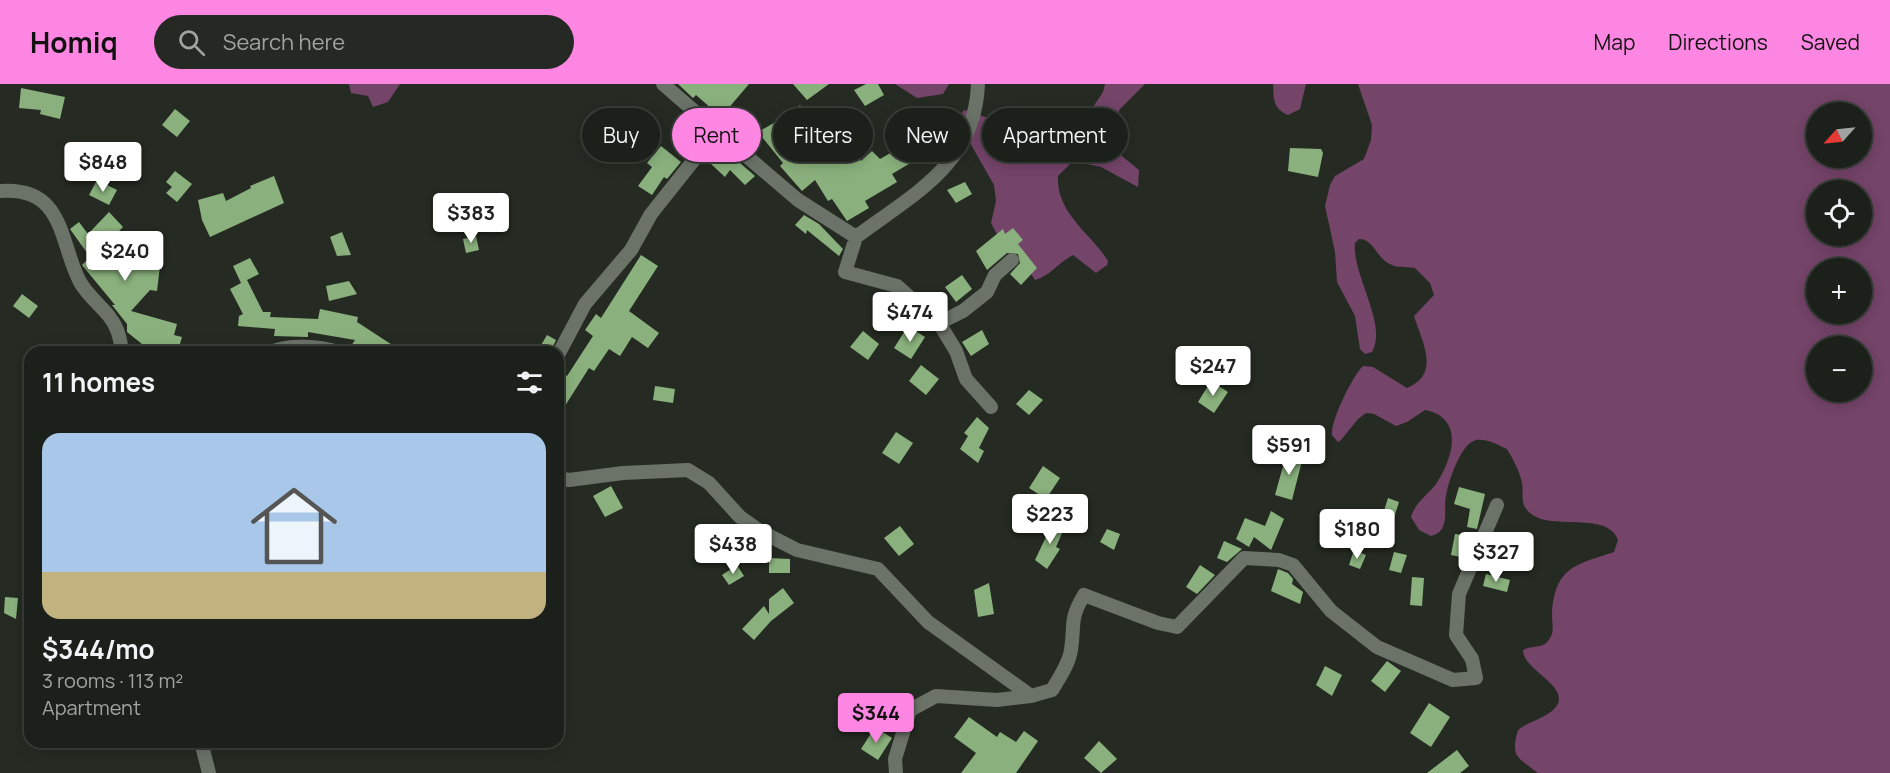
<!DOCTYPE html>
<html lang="en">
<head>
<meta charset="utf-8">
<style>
  :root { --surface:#1c201a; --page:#252823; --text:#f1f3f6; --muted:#a0a3a2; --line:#3a3e39; --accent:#fd86e2 }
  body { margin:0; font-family:Manrope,sans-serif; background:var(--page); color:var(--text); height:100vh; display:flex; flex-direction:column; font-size:22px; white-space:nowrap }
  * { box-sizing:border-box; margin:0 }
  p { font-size:20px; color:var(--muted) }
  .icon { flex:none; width:33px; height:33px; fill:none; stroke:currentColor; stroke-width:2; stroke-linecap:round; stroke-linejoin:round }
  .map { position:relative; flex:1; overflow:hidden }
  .panel { position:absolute; left:24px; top:262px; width:540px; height:402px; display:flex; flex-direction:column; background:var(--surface); border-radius:18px; box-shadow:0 3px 15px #0003,0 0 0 2px var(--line) }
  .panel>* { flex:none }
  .hud { position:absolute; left:582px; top:24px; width:570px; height:54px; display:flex; gap:12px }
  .needle { width:39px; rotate:243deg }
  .fabs { position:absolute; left:1806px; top:18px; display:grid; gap:12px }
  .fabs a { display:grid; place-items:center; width:66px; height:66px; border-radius:50%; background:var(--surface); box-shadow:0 3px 15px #0003,0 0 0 2px var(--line); font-size:30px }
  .price { position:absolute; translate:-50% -51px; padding:0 14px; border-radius:6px; background:#fff; color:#222; font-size:20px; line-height:39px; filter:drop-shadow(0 2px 3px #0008) }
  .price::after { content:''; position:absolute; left:50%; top:36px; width:18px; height:14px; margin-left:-9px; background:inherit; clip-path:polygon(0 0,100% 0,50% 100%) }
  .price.selected { background:var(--accent); color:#111 }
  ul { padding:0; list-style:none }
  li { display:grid; align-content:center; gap:12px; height:318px; padding:0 18px }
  li span { display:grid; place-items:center; height:186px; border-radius:18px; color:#555 }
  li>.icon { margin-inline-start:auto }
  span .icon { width:108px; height:108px; fill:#fffc; stroke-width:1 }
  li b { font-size:26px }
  h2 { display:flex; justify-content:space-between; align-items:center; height:72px; padding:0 18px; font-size:26px }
  .chip { padding:0 21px; border-radius:27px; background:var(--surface); box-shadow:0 3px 15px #0003,0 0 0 2px var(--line); font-size:21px; line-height:54px }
  .chip.selected { background:var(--accent); color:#111 }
  header { display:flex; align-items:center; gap:36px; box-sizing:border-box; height:84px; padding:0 30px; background:var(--accent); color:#111 }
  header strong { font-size:28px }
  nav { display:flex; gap:33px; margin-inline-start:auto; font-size:21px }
  .search { width:420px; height:54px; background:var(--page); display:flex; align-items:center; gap:15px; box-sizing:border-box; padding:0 21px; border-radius:33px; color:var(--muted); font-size:22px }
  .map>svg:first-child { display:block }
  .forest { fill:#744469; fill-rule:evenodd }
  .building { fill:#8ab17d }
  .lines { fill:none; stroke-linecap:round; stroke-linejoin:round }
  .minor { stroke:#6b7369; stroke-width:14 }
</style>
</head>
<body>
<header>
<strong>Homiq</strong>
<div class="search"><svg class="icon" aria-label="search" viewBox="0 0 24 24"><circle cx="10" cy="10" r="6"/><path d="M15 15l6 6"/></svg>Search here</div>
<nav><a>Map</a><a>Directions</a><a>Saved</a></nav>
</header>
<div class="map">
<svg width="1890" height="689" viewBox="0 0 1890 689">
  <rect width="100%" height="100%" fill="#252b22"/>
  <path class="forest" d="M 349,0 L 400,0 L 388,18 L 373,23 L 368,12 L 351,9 Z
    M 895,0 L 949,0 L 943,10 L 917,14 Z
    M 1105,0 L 1145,0 L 1120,25 L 1108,49 L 1112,64 L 1139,86 L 1138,103 L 1101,83 L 1073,77 L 1058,92 C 1056,130 1091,149 1108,177 L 1107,181 L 1096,189 L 1073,171 C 1059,178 1050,192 1035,196 L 1019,171 L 999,154 L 991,139 L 996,117 L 994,101 L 962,45 L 959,33 L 964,26 L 1000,38 L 1014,38 L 1033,46 L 1065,42 L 1089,29 L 1103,8 Z
    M 1273,0 L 1306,0 L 1300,25 L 1288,31 C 1272,24 1274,14 1273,0 Z
    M 1358,0 L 1890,0 L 1890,689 L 1538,689 C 1518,673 1510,674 1518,646 C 1528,638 1542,635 1552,627 C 1578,604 1523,588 1523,566 C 1531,561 1542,565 1548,557 C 1555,549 1552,540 1552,530 C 1555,483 1575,481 1614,468 L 1618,456 C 1607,426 1552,448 1530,429 C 1519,420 1524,410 1522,399 C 1520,388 1513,375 1507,365 C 1498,361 1487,354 1476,356 C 1461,359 1448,398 1446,412 C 1443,426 1451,447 1431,452 L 1419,446 L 1411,433 C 1416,417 1427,412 1436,400 C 1453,374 1465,334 1425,326 L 1407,338 L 1396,342 L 1374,330 L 1366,329 L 1358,335 L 1341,356 L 1338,358 L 1332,351 C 1330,338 1353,291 1363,282 L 1373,283 L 1407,304 C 1442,290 1421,256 1414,232 L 1434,211 L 1430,199 L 1415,184 C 1405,182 1397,185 1388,179 C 1377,173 1372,154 1359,155 L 1355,159 C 1352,192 1388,240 1372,268 L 1365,270 L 1360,265 L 1355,232 L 1337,198 L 1335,168 L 1325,122 L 1330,101 L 1335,92 L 1364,75 L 1371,56 L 1372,41 ZM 1862,28 L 1862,74 L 1816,74 L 1816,28 ZM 1862,106 L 1862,152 L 1816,152 L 1816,106 ZM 1816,184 L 1862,184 L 1862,230 L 1816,230 ZM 1862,262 L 1862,308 L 1816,308 L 1816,262 Z"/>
  <path class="building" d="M 678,0 L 749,0 L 721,33 L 696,11 L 693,14 Z
    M 793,0 L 829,0 L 807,16 Z
    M 866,0 L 878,0 L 884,11 L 865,22 L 854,6 Z
    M 21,4 L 65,13 L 60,35 L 40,30 L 41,26 L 19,24 Z
    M 800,21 L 811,35 L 788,55 L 808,79 L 848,55 L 861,77 L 872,67 L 880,75 L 920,52 L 929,68 L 892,90 L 897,98 L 865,117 L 869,124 L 847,137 L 832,115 L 828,117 L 815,96 L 802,107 L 780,82 L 783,79 L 758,48 L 779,36 L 782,40 Z
    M 175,25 L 190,37 L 177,53 L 162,41 Z
    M 661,62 L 681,78 L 667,95 L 664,93 L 652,111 L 638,102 L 652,83 L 647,79 Z
    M 1290,64 L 1321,65 L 1323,69 L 1318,93 L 1288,87 Z
    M 725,66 L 755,92 L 745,101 L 730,86 L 725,93 L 711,80 Z
    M 175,87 L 192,100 L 177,118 L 166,109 L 172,103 L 166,98 Z
    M 274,92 L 284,119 L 210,153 L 202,136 L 198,116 L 223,109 L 226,117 L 251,104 L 250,102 Z
    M 97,96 L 117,106 L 109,121 L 89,111 Z
    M 965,98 L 972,110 L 956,119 L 947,106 Z
    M 492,117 L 507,127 L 495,145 L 480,135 Z
    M 109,128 L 123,143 L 116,150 L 141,180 L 160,182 L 157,207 L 150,206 L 131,227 L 177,240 L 174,251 L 182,253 L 178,267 L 153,260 L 156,268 L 152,268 L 127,248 L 127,240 L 112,221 L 115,221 L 82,181 L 90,173 L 70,145 L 79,138 L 88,150 Z
    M 804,131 L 819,140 L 843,165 L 839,172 L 807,146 L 806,150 L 795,141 Z
    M 1013,144 L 1023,156 L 1018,160 L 1037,184 L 1021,201 L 1010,190 L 1020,179 L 1018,170 L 1007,169 L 987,186 L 976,167 L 1003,145 L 1005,150 Z
    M 342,148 L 351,171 L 337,172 L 330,153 Z
    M 476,152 L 479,166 L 466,169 L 463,155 Z
    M 641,171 L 658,182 L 629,227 L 659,249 L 648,264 L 632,253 L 620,272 L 609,265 L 594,287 L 589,284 L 558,333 L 558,286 L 567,292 L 593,252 L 585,246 L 596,230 L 601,234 Z
    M 250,174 L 259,190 L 247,196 L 263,228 L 271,228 L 270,233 L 318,235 L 320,225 L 358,233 L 357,238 L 403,268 L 361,268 L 351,262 L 355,256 L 308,248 L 308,253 L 274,252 L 275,245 L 238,242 L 239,232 L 243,230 L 230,205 L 241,199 L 233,182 Z
    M 962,191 L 972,205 L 956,218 L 945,203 Z
    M 349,197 L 357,210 L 329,217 L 326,202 Z
    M 22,210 L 38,222 L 29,234 L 13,222 Z
    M 908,242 L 925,253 L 911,275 L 894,264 Z
    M 982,246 L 989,260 L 971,272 L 962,258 Z
    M 863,247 L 879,260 L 868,276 L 850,263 Z
    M 547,251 L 556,256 L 550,268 L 537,268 Z
    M 921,281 L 939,295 L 926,311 L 909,297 Z
    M 1211,297 L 1228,308 L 1214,329 L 1198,318 Z
    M 655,302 L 675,305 L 673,319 L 653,316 Z
    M 1029,306 L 1043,316 L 1029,331 L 1016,320 Z
    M 977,333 L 989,344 L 979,364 L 984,367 L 978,379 L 960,365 L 968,352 L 964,349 Z
    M 896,348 L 913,359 L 899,380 L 882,369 Z
    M 1287,368 L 1303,373 L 1292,416 L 1275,411 Z
    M 1043,382 L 1060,394 L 1046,415 L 1029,404 Z
    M 611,402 L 623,424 L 605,433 L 593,412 Z
    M 1459,403 L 1485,410 L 1477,445 L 1467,443 L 1470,425 L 1454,420 Z
    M 1388,414 L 1399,418 L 1393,437 L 1382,433 Z
    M 1271,427 L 1284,435 L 1271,466 L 1254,453 L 1249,463 L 1236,455 L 1245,434 L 1265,442 Z
    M 1054,436 L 1065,442 L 1056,463 L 1060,465 L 1047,485 L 1035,476 Z
    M 900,442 L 914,460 L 899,472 L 884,454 Z
    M 1107,445 L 1120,450 L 1114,466 L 1100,458 Z
    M 1455,450 L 1471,452 L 1465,474 L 1451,471 Z
    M 1224,457 L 1242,465 L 1227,478 L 1217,474 Z
    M 1354,466 L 1366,471 L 1360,485 L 1349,481 Z
    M 1394,468 L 1407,471 L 1401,489 L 1389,486 Z
    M 769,474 L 790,475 L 790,489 L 769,489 Z
    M 737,481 L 744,492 L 729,501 L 722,491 Z
    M 1200,481 L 1215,491 L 1197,510 L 1186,503 Z
    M 1278,485 L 1288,489 L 1293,495 L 1292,500 L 1303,508 L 1300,520 L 1271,507 Z
    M 1486,490 L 1510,496 L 1507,508 L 1483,502 Z
    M 1412,493 L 1424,494 L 1422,522 L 1410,521 Z
    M 989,499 L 994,530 L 978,533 L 974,506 Z
    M 783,504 L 794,519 L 771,537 L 754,556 L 742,545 L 764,522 L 769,530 L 769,515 Z
    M 5,513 L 18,514 L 16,535 L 4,529 Z
    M 1387,577 L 1401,587 L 1385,608 L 1371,597 Z
    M 1325,582 L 1342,591 L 1332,612 L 1316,601 Z
    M 1429,619 L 1450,633 L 1431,663 L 1410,649 Z
    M 969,633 L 997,653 L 1000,648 L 1016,658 L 1024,647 L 1038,657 L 1016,689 L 961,689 L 976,669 L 954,653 Z
    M 875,643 L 892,654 L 878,676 L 861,665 Z
    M 1099,657 L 1117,675 L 1101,689 L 1084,674 Z
    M 1457,666 L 1469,682 L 1460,689 L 1427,689 Z"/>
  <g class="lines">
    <path class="minor" d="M 717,47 L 798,116 L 856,153 C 913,110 975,81 978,0
      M 0,107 C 65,102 59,158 80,198 C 90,216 110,227 117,246 C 120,253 121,261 122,268
      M 856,153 L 845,188 L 897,202 L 939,239 L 956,267 L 966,295 L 991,323
      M 939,239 L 963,227 L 987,208 L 995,191 L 1012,176
      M 271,268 C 289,260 319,262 338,268
      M 558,271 L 585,220 L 631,166 L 651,130 L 717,47 L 663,0
      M 558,394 L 569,396 L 623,389 L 688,386 L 709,399 L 740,433 L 760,447 L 797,466 L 878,485 L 928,538 L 1031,612 L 997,616 L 936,612 L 910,626 L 895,675 L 896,689
      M 1031,612 L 1052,606 C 1059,594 1069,580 1071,566 C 1075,540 1069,536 1084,511 L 1158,539 L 1177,543 L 1244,474 L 1279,476 L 1293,481 L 1331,527 L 1377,563 L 1453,596 L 1476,594 L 1472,575 L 1456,551 L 1459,510 L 1497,421
      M 201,658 L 209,689"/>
  </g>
</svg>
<div class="fabs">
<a><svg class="needle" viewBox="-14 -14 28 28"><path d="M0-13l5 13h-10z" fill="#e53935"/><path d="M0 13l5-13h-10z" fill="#a0a3a2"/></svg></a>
<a><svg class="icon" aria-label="locate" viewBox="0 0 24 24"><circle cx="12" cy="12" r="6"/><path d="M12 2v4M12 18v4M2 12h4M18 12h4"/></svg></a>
<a>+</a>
<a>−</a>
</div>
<b class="price" style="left:103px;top:109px">$848</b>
<b class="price" style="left:471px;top:160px">$383</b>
<b class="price" style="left:125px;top:198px">$240</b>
<b class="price" style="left:910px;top:259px">$474</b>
<b class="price" style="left:1213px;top:313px">$247</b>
<b class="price" style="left:1289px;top:392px">$591</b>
<b class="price" style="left:1050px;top:461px">$223</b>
<b class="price" style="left:1357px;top:476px">$180</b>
<b class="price" style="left:733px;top:491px">$438</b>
<b class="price" style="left:1496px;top:499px">$327</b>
<b class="price selected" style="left:876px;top:660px">$344</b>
<div class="hud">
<a class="chip">Buy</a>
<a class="chip selected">Rent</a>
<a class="chip">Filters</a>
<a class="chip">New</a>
<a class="chip">Apartment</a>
</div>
<section class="panel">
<h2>11 homes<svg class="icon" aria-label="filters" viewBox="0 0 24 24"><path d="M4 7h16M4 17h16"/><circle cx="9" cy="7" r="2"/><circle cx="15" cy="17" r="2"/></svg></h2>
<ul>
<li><span style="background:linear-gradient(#a9c7e8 75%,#c2b280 0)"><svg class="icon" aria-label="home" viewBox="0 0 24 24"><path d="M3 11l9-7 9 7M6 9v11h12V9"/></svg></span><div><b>$344/mo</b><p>3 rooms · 113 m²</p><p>Apartment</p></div></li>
</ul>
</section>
</div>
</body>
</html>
